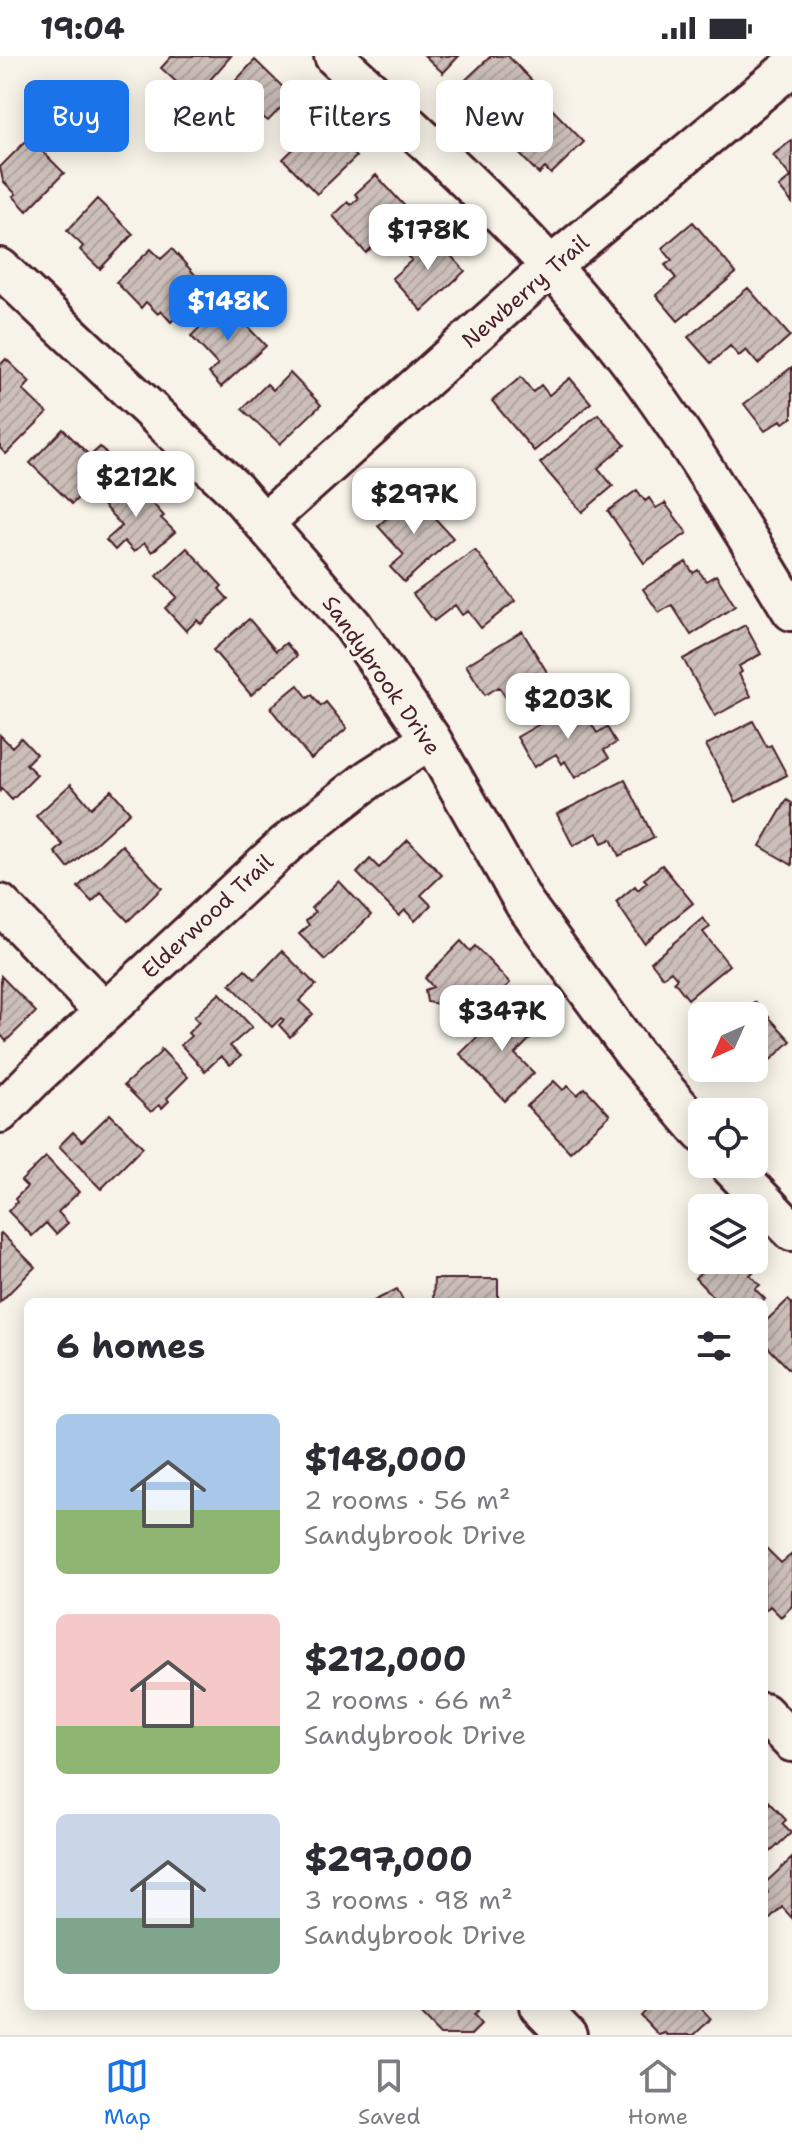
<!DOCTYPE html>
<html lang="en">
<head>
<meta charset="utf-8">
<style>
  :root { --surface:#fff; --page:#f7f7f7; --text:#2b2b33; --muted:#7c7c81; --line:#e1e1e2; --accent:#1a73e8 }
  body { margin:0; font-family:"Shantell Sans",sans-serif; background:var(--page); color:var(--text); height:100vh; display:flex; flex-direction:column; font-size:30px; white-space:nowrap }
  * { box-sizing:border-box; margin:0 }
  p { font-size:26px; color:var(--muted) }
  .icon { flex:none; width:44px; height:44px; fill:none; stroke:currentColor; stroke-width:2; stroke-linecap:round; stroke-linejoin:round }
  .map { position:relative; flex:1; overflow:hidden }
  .side { position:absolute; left:24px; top:1242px; width:744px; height:712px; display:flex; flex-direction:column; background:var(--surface); border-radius:12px; box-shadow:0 4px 20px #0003 }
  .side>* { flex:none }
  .banner { position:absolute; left:24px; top:24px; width:744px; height:72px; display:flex; gap:16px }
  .needle { width:52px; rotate:225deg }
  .buttons { position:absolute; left:688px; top:946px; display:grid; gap:16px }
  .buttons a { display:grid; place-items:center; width:80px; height:80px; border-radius:12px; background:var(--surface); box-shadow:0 4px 20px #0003; font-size:40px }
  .price { position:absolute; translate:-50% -68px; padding:0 18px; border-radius:16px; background:#fff; color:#222; font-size:26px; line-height:52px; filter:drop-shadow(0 2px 4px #0008) }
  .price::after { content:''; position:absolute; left:50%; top:48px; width:24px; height:18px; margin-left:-12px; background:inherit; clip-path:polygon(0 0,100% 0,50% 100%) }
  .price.on { background:var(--accent); color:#fff }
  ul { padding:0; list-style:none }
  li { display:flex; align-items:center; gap:24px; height:200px; padding:0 32px }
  li span { display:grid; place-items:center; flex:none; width:224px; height:160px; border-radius:12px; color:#555 }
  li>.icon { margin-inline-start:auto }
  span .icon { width:96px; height:96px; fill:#fffc; stroke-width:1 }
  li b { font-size:34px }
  h2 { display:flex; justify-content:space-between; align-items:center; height:96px; padding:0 32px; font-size:34px }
  .pill { padding:0 28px; border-radius:12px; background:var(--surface); box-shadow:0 4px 20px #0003; font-size:28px; line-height:72px }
  .pill.on { background:var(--accent); color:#fff }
  .status { display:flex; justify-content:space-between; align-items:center; height:56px; padding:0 40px; background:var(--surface); direction:ltr }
  .status svg { height:22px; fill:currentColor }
  .menu { display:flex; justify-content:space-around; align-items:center; height:112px; border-top:2px solid var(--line); background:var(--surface); font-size:22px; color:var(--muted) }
  .menu a { display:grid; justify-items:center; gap:4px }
  .menu .on { color:var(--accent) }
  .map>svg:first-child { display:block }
  .building { fill:url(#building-hatch); stroke:#4a1f2b; stroke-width:2 }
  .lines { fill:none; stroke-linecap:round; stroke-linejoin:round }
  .minor-casing { stroke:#4a1f2b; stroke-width:44 }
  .minor { stroke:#f7f3e8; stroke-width:38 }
  .labels { text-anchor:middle; stroke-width:8; stroke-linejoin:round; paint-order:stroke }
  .street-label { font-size:22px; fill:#4a1f2b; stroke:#f7f3e8 }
</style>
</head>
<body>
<div class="status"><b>19:04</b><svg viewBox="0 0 49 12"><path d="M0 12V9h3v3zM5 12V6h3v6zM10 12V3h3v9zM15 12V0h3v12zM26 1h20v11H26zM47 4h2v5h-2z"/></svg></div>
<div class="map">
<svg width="792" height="1979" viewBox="0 0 792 1979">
  <defs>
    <pattern id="building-hatch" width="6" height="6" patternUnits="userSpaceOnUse" patternTransform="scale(2)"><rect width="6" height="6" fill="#ccbfb9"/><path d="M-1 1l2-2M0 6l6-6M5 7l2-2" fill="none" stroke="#b1a49f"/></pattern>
  </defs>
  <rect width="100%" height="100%" fill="#f7f3e8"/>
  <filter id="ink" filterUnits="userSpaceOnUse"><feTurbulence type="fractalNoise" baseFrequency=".0125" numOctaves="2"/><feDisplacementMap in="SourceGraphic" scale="16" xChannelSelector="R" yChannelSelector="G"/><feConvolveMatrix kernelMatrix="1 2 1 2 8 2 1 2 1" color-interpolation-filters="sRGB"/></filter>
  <g filter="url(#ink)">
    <path class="building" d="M 172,0 L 231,0 L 194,42 L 161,12 Z
      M 425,0 L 459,0 L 443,17 Z
      M 491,0 L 508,0 L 540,33 L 523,49 L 518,44 L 492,69 L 479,55 L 483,51 L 475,42 L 473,45 L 459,30 Z
      M 255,4 L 292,40 L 268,65 L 263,61 L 246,79 L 214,48 Z
      M 549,50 L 584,86 L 551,118 L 545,112 L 539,118 L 510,88 Z
      M 316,71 L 322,76 L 324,74 L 334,83 L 331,86 L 335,90 L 341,85 L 356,101 L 317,138 L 283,103 Z
      M 29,82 L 64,117 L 27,155 L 13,140 L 16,138 L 3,125 L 0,111 Z
      M 792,84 L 792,147 L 779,131 L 791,121 L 773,99 Z
      M 376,119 L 410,156 L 366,197 L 333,160 L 348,146 L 351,149 L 359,142 L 355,138 Z
      M 97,143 L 133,178 L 100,213 L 80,194 L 83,190 L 67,175 Z
      M 693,166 L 736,217 L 678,265 L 656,239 L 676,222 L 665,209 L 672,204 L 662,192 Z
      M 430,177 L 465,215 L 422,255 L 392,222 L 412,204 L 407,199 Z
      M 151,193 L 161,203 L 172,193 L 206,231 L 171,266 L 161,255 L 158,258 L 146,246 L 141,252 L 116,226 Z
      M 748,232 L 790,280 L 758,308 L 746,294 L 739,300 L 730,290 L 711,307 L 688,281 Z
      M 225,247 L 266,290 L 221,331 L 209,317 L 218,309 L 191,280 Z
      M 6,303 L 30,326 L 23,334 L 47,357 L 6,398 L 0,392 L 0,309 Z
      M 792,311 L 792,362 L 783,367 L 781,364 L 765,375 L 744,348 Z
      M 290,317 L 321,349 L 280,388 L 242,353 L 267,328 L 273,334 Z
      M 521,321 L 533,336 L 541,329 L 549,339 L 570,322 L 591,347 L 534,395 L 492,345 Z
      M 598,358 L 625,389 L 598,412 L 613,430 L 582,456 L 540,407 Z
      M 63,373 L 90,400 L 100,391 L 114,405 L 72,448 L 30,407 Z
      M 130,422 L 164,460 L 161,462 L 175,476 L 152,496 L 144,487 L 134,496 L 124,485 L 115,494 L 106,484 L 122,470 L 102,448 Z
      M 637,434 L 645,445 L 649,442 L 656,452 L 665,447 L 687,477 L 644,507 L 608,455 Z
      M 413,438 L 453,482 L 404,526 L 390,511 L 404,499 L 378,470 Z
      M 187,492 L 222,530 L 219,533 L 228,543 L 201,568 L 197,564 L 186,575 L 165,552 L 177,541 L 157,520 Z
      M 475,494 L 515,545 L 481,572 L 468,555 L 462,559 L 455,549 L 434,565 L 413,538 Z
      M 686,506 L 693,517 L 698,514 L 706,525 L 716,519 L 735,550 L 691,579 L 672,549 L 659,557 L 643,533 Z
      M 249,563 L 276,595 L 286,587 L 297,600 L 251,639 L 213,594 Z
      M 745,569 L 761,598 L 739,610 L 742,616 L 739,618 L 751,640 L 715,660 L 683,603 Z
      M 522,575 L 556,631 L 515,656 L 499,631 L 485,639 L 466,609 Z
      M 298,629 L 308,642 L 312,639 L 321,650 L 326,646 L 347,672 L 311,703 L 270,652 Z
      M 578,646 L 597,677 L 607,671 L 616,687 L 604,694 L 609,702 L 575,722 L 565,705 L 562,708 L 556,698 L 534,711 L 517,681 Z
      M 753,665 L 767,691 L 771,689 L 787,719 L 736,746 L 706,689 Z
      M 0,679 L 12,691 L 21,682 L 36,698 L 26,708 L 37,719 L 12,744 L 2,733 L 0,735 Z
      M 625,724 L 654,782 L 619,800 L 611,783 L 602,787 L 597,777 L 573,790 L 557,758 Z
      M 71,728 L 91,752 L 111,734 L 130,756 L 68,812 L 55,796 L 63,789 L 36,760 Z
      M 787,744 L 792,747 L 792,809 L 760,790 Z
      M 408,784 L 442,819 L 421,839 L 431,849 L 415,865 L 405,854 L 399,860 L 357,817 L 370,803 L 379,812 Z
      M 122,789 L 162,832 L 128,865 L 101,837 L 92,846 L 78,831 Z
      M 662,809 L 693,847 L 644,887 L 616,846 L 635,830 L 638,834 L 647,826 L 644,823 Z
      M 339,825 L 371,859 L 325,904 L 299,878 L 309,869 L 306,865 L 315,856 L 311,852 Z
      M 703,862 L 710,871 L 703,876 L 729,909 L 688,943 L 674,925 L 677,922 L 671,915 L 663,921 L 651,906 Z
      M 461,885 L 470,895 L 475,890 L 510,927 L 479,957 L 460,938 L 450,948 L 442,939 L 438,948 L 427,946 L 425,934 L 433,931 L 425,922 Z
      M 282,895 L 316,929 L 299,945 L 313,958 L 290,981 L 279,969 L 284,964 L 281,962 L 272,971 L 230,928 L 245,913 L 255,923 Z
      M 1,920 L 36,956 L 6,985 L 0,978 Z
      M 220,937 L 252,971 L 230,990 L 241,1000 L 230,1009 L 221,1000 L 205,1015 L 181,989 L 191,980 L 188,977 L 199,966 L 194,961 Z
      M 755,946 L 791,985 L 765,1009 L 754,998 L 754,960 L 725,960 L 736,951 L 742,958 Z
      M 511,948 L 537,976 L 515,998 L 534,1017 L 505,1045 L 460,998 Z
      M 161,993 L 188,1021 L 167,1042 L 169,1045 L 162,1052 L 159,1049 L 151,1056 L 124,1029 L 159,998 Z
      M 554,1025 L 563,1034 L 568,1030 L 577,1039 L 585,1032 L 610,1059 L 570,1096 L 527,1050 Z
      M 110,1058 L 143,1091 L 101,1133 L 59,1090 L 73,1076 L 82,1085 Z
      M 46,1101 L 79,1136 L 58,1156 L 68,1167 L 56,1178 L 46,1167 L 32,1180 L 8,1155 L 17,1146 L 15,1143 L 27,1131 L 21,1125 Z
      M 1,1177 L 35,1211 L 0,1246 L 0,1178 Z
      M 754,1202 L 761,1209 L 750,1219 L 760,1229 L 755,1233 L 765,1243 L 762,1246 L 718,1246 L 695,1222 L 713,1204 L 754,1204 Z
      M 434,1223 L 498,1223 L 498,1246 L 433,1246 Z
      M 397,1233 L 404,1246 L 372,1246 Z
      M 788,1244 L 792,1248 L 792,1316 L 764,1287 L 764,1267 Z
      M 764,1490 L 781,1507 L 792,1498 L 792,1550 L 781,1561 L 770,1550 L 766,1554 L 764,1552 Z
      M 764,1740 L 786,1764 L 782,1768 L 791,1777 L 765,1801 Z
      M 792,1802 L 792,1862 L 782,1851 L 766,1867 L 764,1837 L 766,1839 L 768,1837 L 764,1828 Z
      M 412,1950 L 470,1950 L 477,1957 L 473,1960 L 481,1969 L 471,1979 L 440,1979 Z
      M 649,1950 L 699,1950 L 711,1963 L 694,1979 L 667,1979 L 665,1977 L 659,1979 L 640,1959 Z"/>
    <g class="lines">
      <defs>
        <path id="minor" d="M 334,0 C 429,88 526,175 607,276 C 678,364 733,459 792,555
          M 0,212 L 234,433 L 353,570 L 431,683 L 524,847 L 635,999 L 702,1077
          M 264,467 L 550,211 L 792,10
          M 0,848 L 104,955
          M 0,1057 L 38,1018 L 286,788 L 369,723 L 431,683
          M 728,1108 L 792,1175
          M 764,1657 L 792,1686
          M 539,1950 L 567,1979"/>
      </defs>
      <use href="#minor" class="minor-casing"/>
      <use href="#minor" class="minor"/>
    </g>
  </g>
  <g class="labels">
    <g class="street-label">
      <text transform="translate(525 235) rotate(-41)" y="8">Newberry Trail</text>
      <text transform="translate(382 619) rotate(55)" y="8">Sandybrook Drive</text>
      <text transform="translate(207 860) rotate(-43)" y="8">Elderwood Trail</text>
    </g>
  </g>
</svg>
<div class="buttons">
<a><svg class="needle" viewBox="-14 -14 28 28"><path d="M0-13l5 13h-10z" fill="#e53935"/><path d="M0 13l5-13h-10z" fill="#7c7c81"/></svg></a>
<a><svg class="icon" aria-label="locate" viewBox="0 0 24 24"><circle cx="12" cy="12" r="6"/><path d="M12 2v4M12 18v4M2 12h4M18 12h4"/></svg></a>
<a><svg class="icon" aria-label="layers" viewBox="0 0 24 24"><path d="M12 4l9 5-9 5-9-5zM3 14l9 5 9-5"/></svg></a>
</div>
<b class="price" style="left:428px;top:216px">$178K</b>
<b class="price on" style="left:228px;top:287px">$148K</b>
<b class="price" style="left:136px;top:463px">$212K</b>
<b class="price" style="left:414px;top:480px">$297K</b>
<b class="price" style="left:568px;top:685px">$203K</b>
<b class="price" style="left:502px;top:997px">$347K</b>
<div class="banner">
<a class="pill on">Buy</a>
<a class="pill">Rent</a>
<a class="pill">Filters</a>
<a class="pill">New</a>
</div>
<section class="side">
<h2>6 homes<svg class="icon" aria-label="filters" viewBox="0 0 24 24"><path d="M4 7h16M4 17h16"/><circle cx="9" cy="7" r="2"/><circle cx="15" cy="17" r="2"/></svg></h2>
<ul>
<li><span style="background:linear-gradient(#a9c7e8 60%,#8fb573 0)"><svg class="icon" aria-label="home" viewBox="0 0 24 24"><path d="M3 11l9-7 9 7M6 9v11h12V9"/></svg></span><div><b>$148,000</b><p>2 rooms · 56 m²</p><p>Sandybrook Drive</p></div></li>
<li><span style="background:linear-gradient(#f6c9c9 70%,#8fb573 0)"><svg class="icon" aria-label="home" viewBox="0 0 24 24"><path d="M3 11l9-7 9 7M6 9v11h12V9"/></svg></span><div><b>$212,000</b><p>2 rooms · 66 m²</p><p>Sandybrook Drive</p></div></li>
<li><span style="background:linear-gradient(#c9d6e8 65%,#7fa58c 0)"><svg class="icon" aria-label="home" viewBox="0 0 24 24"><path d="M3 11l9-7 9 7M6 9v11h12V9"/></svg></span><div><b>$297,000</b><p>3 rooms · 98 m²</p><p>Sandybrook Drive</p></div></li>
</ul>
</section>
</div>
<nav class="menu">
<a class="on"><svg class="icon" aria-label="map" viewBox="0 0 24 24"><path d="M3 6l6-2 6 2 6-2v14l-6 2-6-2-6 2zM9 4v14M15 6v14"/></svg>Map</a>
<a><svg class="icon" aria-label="saved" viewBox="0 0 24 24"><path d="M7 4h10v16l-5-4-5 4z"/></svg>Saved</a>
<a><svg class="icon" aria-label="home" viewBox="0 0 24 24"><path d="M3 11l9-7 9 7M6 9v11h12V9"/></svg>Home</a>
</nav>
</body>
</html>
